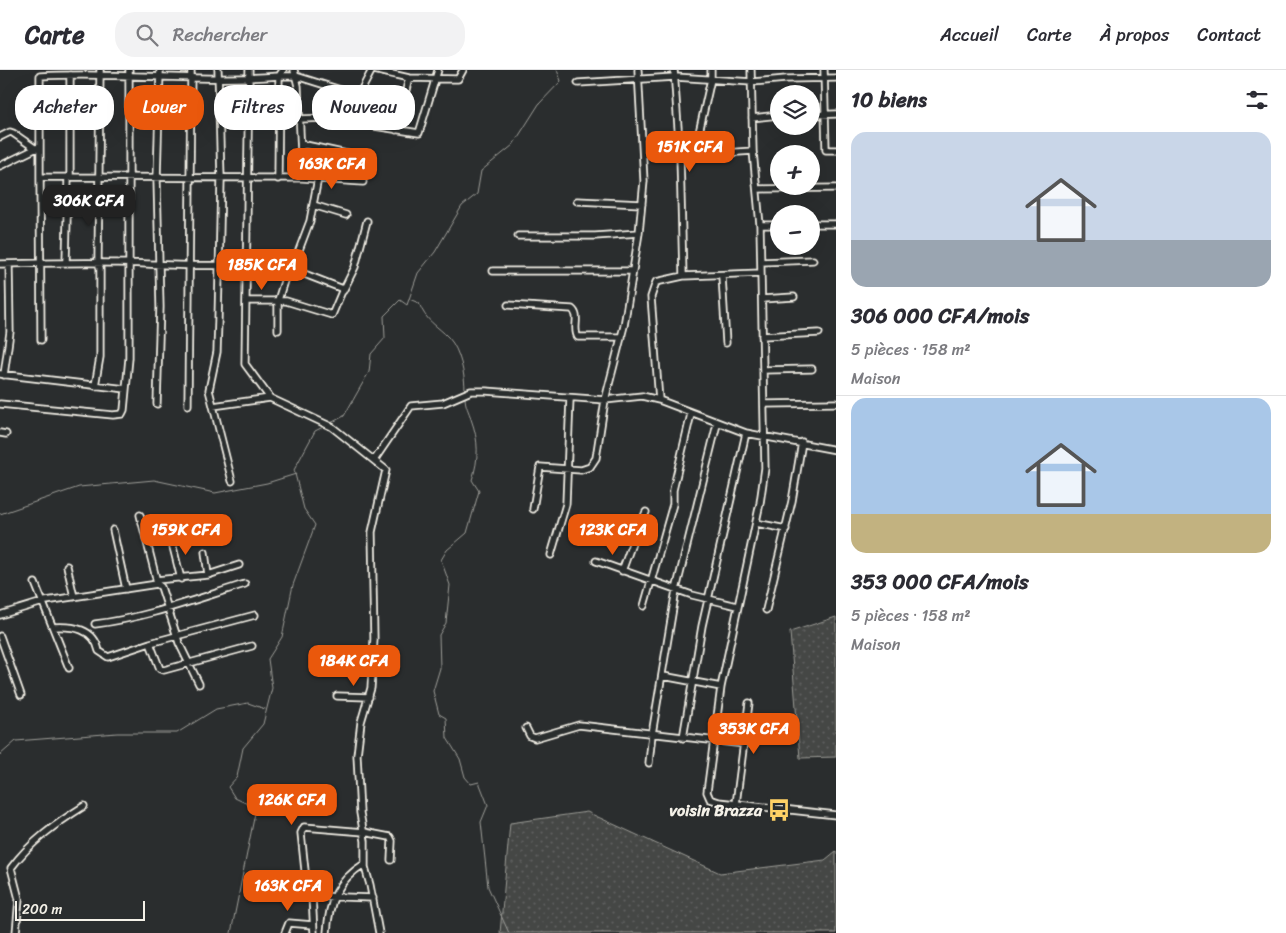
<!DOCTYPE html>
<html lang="fr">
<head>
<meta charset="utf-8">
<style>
  :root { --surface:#fff; --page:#f2f2f3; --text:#2b2b33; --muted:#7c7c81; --line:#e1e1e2; --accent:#ea580c }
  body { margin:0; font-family:Sriracha,sans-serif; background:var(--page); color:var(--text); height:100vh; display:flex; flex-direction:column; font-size:19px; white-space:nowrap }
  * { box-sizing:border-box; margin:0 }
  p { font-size:16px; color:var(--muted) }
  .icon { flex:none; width:28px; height:28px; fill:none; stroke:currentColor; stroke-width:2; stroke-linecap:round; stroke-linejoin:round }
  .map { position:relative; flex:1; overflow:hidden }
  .sheet { display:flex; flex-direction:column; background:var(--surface); width:450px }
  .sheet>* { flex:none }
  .banner { position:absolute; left:15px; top:15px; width:475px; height:45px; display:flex; gap:10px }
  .fabs { position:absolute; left:770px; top:15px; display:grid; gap:10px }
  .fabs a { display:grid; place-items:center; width:50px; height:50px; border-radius:50%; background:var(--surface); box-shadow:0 5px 20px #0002; font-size:25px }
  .scale { position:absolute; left:15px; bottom:12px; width:130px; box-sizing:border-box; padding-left:5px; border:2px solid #f4f1e8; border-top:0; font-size:14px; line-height:18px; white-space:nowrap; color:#f4f1e8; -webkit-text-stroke:4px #2a2d2e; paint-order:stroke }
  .price { position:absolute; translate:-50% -42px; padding:0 11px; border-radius:10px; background:var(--accent); color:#fff; font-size:16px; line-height:32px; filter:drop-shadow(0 1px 2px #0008) }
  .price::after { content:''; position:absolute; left:50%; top:30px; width:15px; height:11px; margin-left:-8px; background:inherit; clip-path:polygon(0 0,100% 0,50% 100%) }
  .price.active { background:#222; color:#fff }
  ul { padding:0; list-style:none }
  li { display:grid; align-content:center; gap:10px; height:265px; padding:0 15px }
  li+li { border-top:1px solid var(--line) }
  li span { display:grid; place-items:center; height:155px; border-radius:15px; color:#555 }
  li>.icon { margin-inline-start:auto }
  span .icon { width:90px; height:90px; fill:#fffc; stroke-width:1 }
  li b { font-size:21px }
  h2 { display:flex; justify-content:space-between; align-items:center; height:60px; padding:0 15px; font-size:21px }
  .pill { padding:0 18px; border-radius:20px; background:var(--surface); box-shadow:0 5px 20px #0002; font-size:18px; line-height:45px }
  .pill.active { background:var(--accent); color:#fff }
  header { display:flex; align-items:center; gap:30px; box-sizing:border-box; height:70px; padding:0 25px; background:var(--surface); border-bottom:1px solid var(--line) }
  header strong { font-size:24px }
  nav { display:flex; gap:28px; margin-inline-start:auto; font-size:18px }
  .search { width:350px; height:45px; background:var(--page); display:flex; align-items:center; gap:12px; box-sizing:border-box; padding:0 18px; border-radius:20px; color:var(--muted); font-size:19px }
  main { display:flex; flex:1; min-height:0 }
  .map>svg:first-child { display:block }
  .grass { fill:url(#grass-dots); stroke:#9c9c96 }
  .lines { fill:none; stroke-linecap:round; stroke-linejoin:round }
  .stream { stroke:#9f9f9a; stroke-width:1 }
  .minor-casing { stroke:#f4f1e8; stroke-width:9 }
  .minor { stroke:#2a2d2e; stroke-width:5.5 }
  .labels { text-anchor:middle; stroke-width:4; stroke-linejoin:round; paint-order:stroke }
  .poi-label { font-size:16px; font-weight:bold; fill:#f4f1e8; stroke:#2a2d2e; text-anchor:end }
</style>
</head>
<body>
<header>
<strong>Carte</strong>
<div class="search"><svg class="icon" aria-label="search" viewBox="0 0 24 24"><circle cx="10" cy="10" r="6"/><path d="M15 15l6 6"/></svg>Rechercher</div>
<nav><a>Accueil</a><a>Carte</a><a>À propos</a><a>Contact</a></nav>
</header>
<main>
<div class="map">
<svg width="836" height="863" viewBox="0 0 836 863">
  <defs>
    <pattern id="grass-dots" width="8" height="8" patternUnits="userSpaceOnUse" patternTransform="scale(1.25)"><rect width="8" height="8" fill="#444645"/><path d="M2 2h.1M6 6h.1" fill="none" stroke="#606160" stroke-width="1.8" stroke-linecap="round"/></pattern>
  </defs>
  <rect width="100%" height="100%" fill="#2a2d2e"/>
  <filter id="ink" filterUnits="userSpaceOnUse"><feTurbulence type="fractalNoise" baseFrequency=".02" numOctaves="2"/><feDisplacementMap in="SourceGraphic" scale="10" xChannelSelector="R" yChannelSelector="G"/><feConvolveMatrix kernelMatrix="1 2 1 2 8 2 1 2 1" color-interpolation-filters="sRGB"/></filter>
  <g filter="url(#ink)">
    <path class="grass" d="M 836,547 L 836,687 L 800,688 L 790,562 Z
      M 587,742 L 720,803 L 825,790 L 836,781 L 836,863 L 500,863 L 510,753 Z"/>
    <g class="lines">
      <path class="stream" d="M 409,229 L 419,233 C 426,252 437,255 449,268 C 460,280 465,305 465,320
        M 465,327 C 465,336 469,341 471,349 C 479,371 479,388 472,410 L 479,421 L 467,463 L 447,480 L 441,490 L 450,515 L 446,553 L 439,565 L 440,598 L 433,621 L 439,644 L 446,648 L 447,668 L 460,689 L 465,707 L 471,714 L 479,712 L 488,735 L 481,752 L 488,817 L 509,863
        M 329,354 L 344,346 L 369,302 L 371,284 L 385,268 L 384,246 L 400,230 L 407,235 L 418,203 L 435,182 L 462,136 L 477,124 L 481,101 L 513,75 L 539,34 L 561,11 L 557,0
        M 0,444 L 79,417 L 154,410 L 215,423 L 267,413 L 296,404
        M 0,685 L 16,671 L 117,663 L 177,663 L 216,639 L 248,633 L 265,639
        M 231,863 L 256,738 L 235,728 L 228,717 L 237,707 L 243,678 L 263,654 L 272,618 L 268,589 L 282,567 L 293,515 L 315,455 L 304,439 L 294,400 L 315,361 L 323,357"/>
      <defs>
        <path id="minor" d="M 218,0 L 221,109 L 218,251 L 217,282 L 209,320 L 232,411
          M 249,0 L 245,294 L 270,328 L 332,357 L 386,400 L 372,462 L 374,569 L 371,618 L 361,652 L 357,685 L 360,743 L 365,771 L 365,797 L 370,815 L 379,863
          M 283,0 L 279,6 C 200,13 120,1 40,6 L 40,107 L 302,108 L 298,16 L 294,0
          M 374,0 L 409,8 L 458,9 L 463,0
          M 674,0 L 680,86 L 683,206
          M 751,0 L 753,81 L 760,155 L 765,398 L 760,433 L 721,617 L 707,722 L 710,729 L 719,732 L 836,745
          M 824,0 L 826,80 L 836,80
          M 578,13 L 675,7 L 752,12 L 786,9 L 836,8
          M 811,45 L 836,44
          M 353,47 L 362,19 L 372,0
          M 319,48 L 331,17
          M 752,48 L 779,45
          M 299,49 L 357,47 L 374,56 L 419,63 L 438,0
          M 396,60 L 409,8
          M 0,67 L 10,62 L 13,63 L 36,79
          M 698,67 L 711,9 L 711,0
          M 301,74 L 356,86
          M 680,86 L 753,81
          M 0,96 L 39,77
          M 40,107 L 41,270
          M 302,108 L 363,112
          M 278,109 L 279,6 L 296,6 L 360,26
          M 757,119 L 836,118
          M 577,131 L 642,134
          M 313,135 L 346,145
          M 811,154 L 836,154
          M 760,155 L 779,155
          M 518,166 L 595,166 L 639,163
          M 66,192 L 68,108 L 70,104 L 70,5
          M 761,192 L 813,190
          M 0,194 C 39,193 79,192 118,193 C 147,193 232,201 255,189 L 286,206
          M 493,201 L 633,201
          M 722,206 L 726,273
          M 343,221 L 355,197 L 367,151
          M 762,229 L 794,227
          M 247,231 L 286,231 L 332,245 L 343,219 L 289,198
          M 508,235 L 572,239 C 581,246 572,259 578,267 L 622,267
          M 278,260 L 278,230 L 284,211 L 296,188 L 310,151 L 318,108
          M 762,266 L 819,263
          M 763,300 L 812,299
          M 0,304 L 126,319
          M 4,305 L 10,262 L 9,194
          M 95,316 L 100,287 L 100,198 L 98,193 L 100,0
          M 659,330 L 651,227 L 656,212 L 683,206 L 761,203
          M 0,334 L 113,345 L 122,344 L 124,340 L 129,288 L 129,0
          M 157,334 L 160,237 L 157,109 L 160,0
          M 765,334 L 836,333
          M 188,335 L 191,0
          M 213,336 L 270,328
          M 0,363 L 6,364
          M 375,389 L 411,336 L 443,333 L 471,321 L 486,321 L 605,330 L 642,326 L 659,330 L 746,363 L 836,380
          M 533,439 L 540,397 L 581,400 L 590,397 L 596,388 L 605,330 L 624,256 L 639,163 L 644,111 L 638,0
          M 140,445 L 157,512
          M 756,453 L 786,459
          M 113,460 L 126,519
          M 171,469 L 181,509
          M 205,482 L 208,505
          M 551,485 L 566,434 L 570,328
          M 596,491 L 692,525 L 737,536
          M 67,496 L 74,527
          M 622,501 L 634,468 L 646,442
          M 156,510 L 208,505 L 239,495
          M 35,513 L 69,598
          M 644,536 L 673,434 L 673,420 L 691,344
          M 766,540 L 792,431 L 802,372
          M 0,545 L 46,531 L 157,514 L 161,517 L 179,573 L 199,614
          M 95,554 C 146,548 196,529 245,514
          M 53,557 C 73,556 94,558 99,581 L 108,587 L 150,573 L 255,545
          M 0,566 L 21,625
          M 150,573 L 160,599 L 164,600 L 252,576
          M 663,606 L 721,617
          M 337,626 L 369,627
          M 526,658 L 530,666 L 535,668 L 579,655 L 744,674
          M 683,668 L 702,556 L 746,363
          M 649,693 L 652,664 L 676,520 L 717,354
          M 736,734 L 749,633
          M 312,826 L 306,810 L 301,763 L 304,757 L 364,762 L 390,767 L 392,771 L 391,790
          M 16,863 L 19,829 L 11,798 C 30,772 57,753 84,736
          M 285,863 L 289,853 L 313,855
          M 314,863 L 312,826 L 373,828
          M 327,863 C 329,831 337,811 364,794"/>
      </defs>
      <use href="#minor" class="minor-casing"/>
      <use href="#minor" class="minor"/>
    </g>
  </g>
  <defs>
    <symbol id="bus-bare" viewBox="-9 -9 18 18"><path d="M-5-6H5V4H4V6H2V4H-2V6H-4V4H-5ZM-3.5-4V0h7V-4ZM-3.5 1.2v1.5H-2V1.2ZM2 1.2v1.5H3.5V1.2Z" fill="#ffd166" stroke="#2a2d2e" stroke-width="2.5" paint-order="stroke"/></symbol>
  </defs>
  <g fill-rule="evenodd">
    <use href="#bus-bare" x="763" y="724" width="32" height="32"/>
  </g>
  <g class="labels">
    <g class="poi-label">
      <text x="762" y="746">voisin Brazza</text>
    </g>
  </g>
</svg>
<div class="fabs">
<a><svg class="icon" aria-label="layers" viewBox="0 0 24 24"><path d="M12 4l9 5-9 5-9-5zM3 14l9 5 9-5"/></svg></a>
<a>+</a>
<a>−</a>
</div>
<div class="scale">200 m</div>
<b class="price" style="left:690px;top:103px">151K CFA</b>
<b class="price" style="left:332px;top:120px">163K CFA</b>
<b class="price active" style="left:89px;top:157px">306K CFA</b>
<b class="price" style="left:262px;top:221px">185K CFA</b>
<b class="price" style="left:186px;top:486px">159K CFA</b>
<b class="price" style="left:613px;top:486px">123K CFA</b>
<b class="price" style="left:354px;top:617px">184K CFA</b>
<b class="price" style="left:754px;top:685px">353K CFA</b>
<b class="price" style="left:292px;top:756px">126K CFA</b>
<b class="price" style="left:288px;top:842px">163K CFA</b>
<div class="banner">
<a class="pill">Acheter</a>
<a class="pill active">Louer</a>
<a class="pill">Filtres</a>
<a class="pill">Nouveau</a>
</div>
</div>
<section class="sheet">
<h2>10 biens<svg class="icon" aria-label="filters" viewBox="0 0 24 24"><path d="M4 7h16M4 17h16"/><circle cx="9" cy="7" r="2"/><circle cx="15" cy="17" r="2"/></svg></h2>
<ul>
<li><span style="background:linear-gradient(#c9d6e8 70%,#9aa5b1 0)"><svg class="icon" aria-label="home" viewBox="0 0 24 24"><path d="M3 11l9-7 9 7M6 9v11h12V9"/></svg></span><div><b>306 000 CFA/mois</b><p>5 pièces · 158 m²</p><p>Maison</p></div></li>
<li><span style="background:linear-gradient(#a9c7e8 75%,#c2b280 0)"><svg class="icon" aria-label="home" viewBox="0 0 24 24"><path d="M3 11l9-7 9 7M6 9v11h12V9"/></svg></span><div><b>353 000 CFA/mois</b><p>5 pièces · 158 m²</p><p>Maison</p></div></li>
</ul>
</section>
</main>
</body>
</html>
